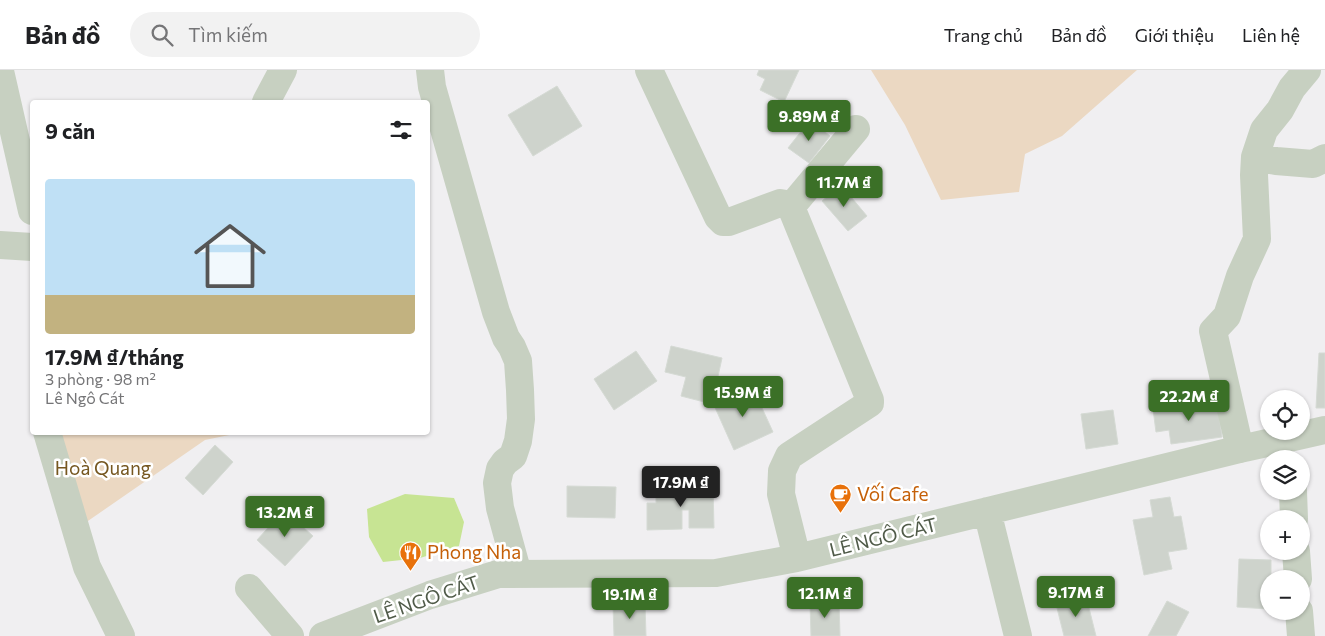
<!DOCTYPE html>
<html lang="vi">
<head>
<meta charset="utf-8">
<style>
  :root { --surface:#fff; --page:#f2f2f2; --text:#202124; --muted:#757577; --line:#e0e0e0; --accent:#3b7027 }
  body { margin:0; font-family:Commissioner,sans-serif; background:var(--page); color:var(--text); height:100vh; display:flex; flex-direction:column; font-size:19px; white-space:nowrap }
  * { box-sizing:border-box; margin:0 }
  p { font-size:16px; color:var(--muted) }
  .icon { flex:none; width:28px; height:28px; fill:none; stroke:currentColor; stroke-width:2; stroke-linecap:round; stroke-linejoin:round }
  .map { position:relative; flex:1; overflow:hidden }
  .side { position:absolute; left:30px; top:30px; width:400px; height:335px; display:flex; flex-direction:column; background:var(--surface); border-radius:5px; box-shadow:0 1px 4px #0004 }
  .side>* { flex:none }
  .fabs { position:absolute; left:1260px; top:320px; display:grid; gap:10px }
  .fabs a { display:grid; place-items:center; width:50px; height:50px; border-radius:50%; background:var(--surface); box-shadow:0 1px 4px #0004; font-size:25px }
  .price { position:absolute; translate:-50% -42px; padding:0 11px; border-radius:5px; background:var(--accent); color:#fff; font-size:16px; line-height:32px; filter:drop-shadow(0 1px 2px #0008) }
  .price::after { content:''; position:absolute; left:50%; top:30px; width:15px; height:11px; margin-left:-8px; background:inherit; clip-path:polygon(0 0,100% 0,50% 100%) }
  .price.active { background:#222; color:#fff }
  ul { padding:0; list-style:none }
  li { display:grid; align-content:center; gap:10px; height:265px; padding:0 15px }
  li span { display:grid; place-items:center; height:155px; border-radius:5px; color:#555 }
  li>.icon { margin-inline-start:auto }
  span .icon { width:90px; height:90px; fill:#fffc; stroke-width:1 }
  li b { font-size:21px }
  h2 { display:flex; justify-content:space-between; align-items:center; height:60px; padding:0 15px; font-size:21px }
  header { display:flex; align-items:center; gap:30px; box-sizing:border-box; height:70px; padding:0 25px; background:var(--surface); border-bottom:1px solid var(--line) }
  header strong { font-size:24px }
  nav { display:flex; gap:28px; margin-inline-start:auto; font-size:18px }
  .search { width:350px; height:45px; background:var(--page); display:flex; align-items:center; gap:12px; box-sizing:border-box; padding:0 18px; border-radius:28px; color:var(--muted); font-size:19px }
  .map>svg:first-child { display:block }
  .green { fill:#ebd8c2 }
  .water { fill:#c7e493 }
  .building { fill:#ced3cc; stroke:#d5dad4 }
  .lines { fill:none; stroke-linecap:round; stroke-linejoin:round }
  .minor { stroke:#c7d0c1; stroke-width:28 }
  .labels { text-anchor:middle; stroke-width:5; stroke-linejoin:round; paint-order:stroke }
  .park-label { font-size:19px; fill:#765720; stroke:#fff }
  .food-label { font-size:19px; fill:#c56008; stroke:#fff; text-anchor:start }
  .street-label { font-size:19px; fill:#505b49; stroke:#fff }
</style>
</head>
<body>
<header>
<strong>Bản đồ</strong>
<div class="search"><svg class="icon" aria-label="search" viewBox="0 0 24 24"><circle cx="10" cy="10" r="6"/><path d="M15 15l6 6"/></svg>Tìm kiếm</div>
<nav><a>Trang chủ</a><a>Bản đồ</a><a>Giới thiệu</a><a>Liên hệ</a></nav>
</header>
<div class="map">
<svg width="1325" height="566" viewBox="0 0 1325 566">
  <rect width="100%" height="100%" fill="#f0eff1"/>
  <path class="green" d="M 871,0 L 1137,0 L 1062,66 L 1025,84 L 1019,122 L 941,130 L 905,55 Z
    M 56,363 L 239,363 L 205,370 L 85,453 Z"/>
  <path class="water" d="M 405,424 L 454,428 L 464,452 L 459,476 L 420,488 L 383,492 L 369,467 L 367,439 Z"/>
  <path class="building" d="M 759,0 L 799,0 L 784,32 L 760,20 L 765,9 L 757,5 Z
    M 557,16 L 582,56 L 533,86 L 508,45 Z
    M 810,50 L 830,66 L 809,93 L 788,78 Z
    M 841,115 L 867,146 L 848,161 L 822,131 Z
    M 671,276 L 722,288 L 712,334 L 681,326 L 686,307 L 665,302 Z
    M 636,281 L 657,311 L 614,340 L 594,309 Z
    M 1319,283 L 1325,283 L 1325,338 L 1316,338 Z
    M 752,316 L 773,362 L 734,380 L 713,333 Z
    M 1217,331 L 1222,367 L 1171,374 L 1169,360 L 1156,362 L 1153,339 Z
    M 1113,340 L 1118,374 L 1086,379 L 1081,344 Z
    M 215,375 L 233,392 L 203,425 L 185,408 Z
    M 567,416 L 616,417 L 615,448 L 567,447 Z
    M 656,416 L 713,416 L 714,458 L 689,458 L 689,440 L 682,440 L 682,459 L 647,460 L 647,433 L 656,433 Z
    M 1170,427 L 1174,447 L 1181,446 L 1187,479 L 1168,482 L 1172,499 L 1144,505 L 1133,450 L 1153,447 L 1150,430 Z
    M 284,440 L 313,466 L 285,496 L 257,470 Z
    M 1239,489 L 1271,490 L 1271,509 L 1269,509 L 1269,539 L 1237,537 Z
    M 1086,526 L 1096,566 L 1064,566 L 1056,534 Z
    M 1167,531 L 1189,542 L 1176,566 L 1148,566 Z
    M 839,532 L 840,566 L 811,566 L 810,533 Z
    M 645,534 L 646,566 L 614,566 L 613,535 Z"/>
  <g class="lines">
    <path class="minor" d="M 430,0 L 432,17 L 496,242 L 506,268 L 512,277 L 518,291 L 520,320 L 521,349 L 518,371 L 513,386 L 505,392 L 500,399 L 497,413 L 500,438 L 518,504
      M 649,0 L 718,147 L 723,152 L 729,152 L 780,133 L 786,134 L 791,137 L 870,330 L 870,333 L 789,386 L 782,401 L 781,424 L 797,488
      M 0,1 L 32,141
      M 266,32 L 283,0
      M 1255,87 L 1264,60 L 1280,40 L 1292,18 L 1307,0
      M 791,137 L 856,59
      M 0,175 L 32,177
      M 47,362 L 87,497 L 121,566
      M 1240,379 L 1213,261 L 1227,246 L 1240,206 L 1257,169 L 1254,105 L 1255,87 L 1276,91 L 1313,94 L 1325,88
      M 1293,421 L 1294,449
      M 987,441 L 1018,566
      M 1296,481 L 1298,509
      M 249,518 L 290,566
      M 1299,541 L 1301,566
      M 323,566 L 430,525 L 498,504 L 716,503 L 797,488 L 1240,379 L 1325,360"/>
  </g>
  <defs>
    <symbol id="cafe-pin" viewBox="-11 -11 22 30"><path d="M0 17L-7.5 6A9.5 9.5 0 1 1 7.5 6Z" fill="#e8710a" stroke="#fff"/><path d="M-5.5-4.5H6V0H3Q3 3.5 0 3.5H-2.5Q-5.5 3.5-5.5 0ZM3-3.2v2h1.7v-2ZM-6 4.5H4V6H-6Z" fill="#fff"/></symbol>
    <symbol id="restaurant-pin" viewBox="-11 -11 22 30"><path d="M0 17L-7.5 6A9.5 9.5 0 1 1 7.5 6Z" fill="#e8710a" stroke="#fff"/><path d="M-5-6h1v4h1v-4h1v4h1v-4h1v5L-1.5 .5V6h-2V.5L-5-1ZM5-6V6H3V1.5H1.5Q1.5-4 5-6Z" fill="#fff"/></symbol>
  </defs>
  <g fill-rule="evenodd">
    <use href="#cafe-pin" x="828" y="412" width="25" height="34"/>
    <use href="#restaurant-pin" x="398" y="470" width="25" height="34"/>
  </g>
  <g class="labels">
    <g class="park-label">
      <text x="103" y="405">Hoà Quang</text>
    </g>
    <g class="food-label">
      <text x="857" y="431">Vối Cafe</text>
      <text x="427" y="489">Phong Nha</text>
    </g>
    <g class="street-label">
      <text transform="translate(883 467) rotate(-14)" y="7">LÊ NGÔ CÁT</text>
      <text transform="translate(426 529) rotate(-19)" y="7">LÊ NGÔ CÁT</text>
    </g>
  </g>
</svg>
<div class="fabs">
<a><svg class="icon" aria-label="locate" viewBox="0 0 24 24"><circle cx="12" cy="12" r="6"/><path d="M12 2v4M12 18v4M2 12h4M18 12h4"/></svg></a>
<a><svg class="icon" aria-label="layers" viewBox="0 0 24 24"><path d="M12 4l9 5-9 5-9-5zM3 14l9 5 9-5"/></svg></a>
<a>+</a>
<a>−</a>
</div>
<b class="price" style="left:809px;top:72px">9.89M ₫</b>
<b class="price" style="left:844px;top:138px">11.7M ₫</b>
<b class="price" style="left:743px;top:348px">15.9M ₫</b>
<b class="price" style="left:1189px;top:352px">22.2M ₫</b>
<b class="price active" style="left:681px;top:438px">17.9M ₫</b>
<b class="price" style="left:285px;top:468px">13.2M ₫</b>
<b class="price" style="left:1076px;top:548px">9.17M ₫</b>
<b class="price" style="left:825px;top:549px">12.1M ₫</b>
<b class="price" style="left:630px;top:550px">19.1M ₫</b>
<section class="side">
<h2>9 căn<svg class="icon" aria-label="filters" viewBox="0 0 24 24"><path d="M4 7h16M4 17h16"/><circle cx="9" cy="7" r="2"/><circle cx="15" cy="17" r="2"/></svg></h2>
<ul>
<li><span style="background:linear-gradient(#bfe0f5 75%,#c2b280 0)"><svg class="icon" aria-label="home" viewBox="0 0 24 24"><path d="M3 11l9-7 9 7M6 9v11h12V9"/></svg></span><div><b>17.9M ₫/tháng</b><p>3 phòng · 98 m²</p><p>Lê Ngô Cát</p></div></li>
</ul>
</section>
</div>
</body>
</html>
